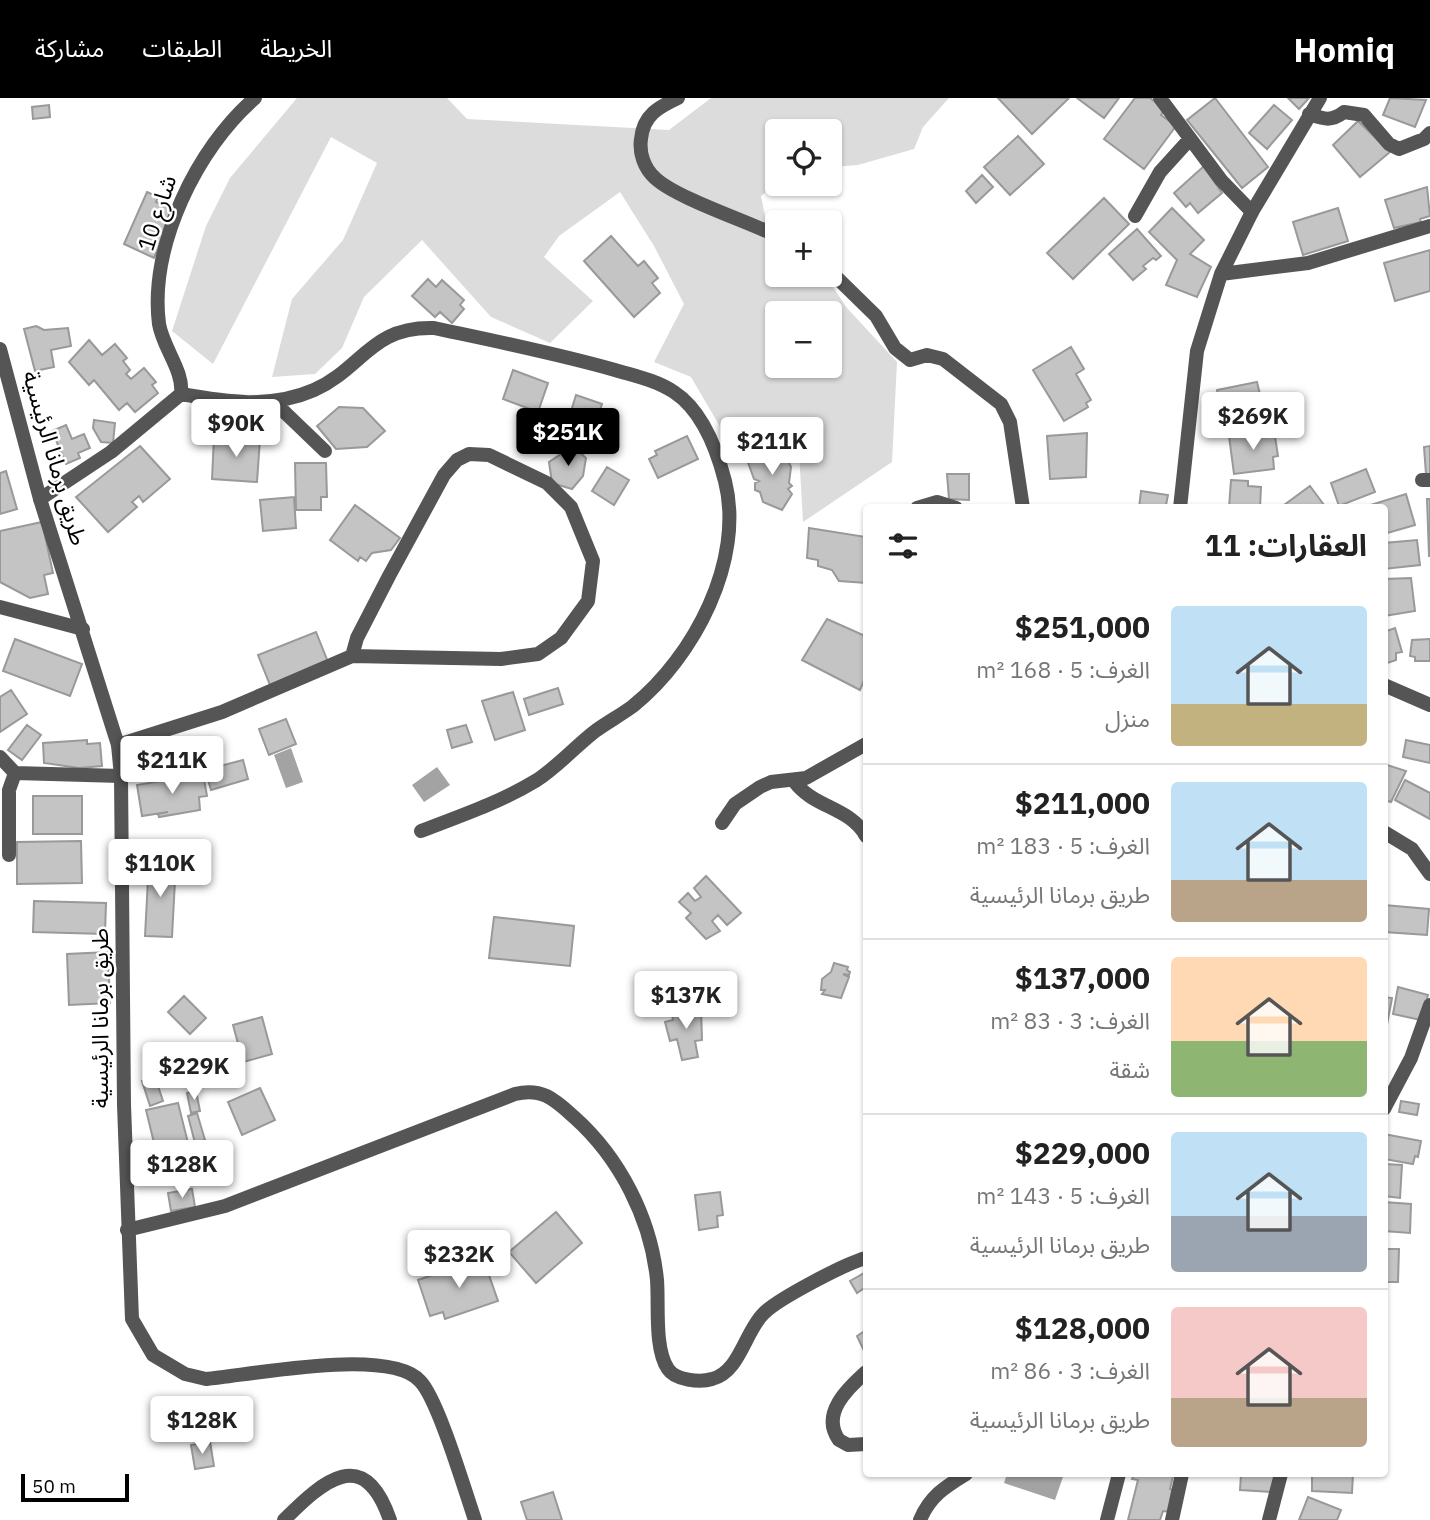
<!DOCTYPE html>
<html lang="ar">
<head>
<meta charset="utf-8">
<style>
  :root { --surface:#fff; --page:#f6f6f6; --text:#222; --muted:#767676; --line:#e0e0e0; --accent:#000 }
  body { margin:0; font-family:"IBM Plex Sans","Noto Sans Arabic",sans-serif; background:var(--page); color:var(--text); direction:rtl; height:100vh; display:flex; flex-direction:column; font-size:26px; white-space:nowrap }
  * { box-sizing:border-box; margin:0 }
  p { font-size:23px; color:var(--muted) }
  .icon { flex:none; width:38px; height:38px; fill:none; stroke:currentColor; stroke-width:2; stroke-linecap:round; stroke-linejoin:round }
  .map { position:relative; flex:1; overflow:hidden; direction:ltr }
  .side { position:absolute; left:863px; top:406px; width:525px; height:973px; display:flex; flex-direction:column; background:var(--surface); border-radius:7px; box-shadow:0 2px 5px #0004; direction:rtl }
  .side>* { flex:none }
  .controls { position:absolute; left:765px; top:21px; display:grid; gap:14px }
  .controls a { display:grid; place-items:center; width:77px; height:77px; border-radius:7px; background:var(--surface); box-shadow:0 2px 5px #0004; font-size:35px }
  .scale { position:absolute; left:21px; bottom:18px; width:108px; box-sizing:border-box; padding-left:7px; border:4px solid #000; border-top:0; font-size:19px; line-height:24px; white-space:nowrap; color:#000; -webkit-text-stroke:5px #fff; paint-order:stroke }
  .price { position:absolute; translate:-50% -60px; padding:0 16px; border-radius:7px; background:#fff; color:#222; font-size:23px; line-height:46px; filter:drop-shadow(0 2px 4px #0008) }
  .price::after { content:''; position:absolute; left:50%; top:42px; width:21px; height:16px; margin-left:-10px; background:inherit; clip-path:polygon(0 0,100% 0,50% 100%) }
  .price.current { background:var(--accent); color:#fff }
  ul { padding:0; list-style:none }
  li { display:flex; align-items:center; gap:21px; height:175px; padding:0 21px }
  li+li { border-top:2px solid var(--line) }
  li span { display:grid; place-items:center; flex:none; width:196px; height:140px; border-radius:7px; color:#555 }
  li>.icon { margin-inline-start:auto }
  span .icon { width:84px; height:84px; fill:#fffc; stroke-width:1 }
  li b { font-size:30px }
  h2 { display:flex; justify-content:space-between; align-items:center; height:84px; padding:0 21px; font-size:30px }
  header { display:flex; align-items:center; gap:42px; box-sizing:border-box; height:98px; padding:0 35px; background:var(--accent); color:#fff }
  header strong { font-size:33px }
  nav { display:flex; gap:38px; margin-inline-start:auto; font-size:24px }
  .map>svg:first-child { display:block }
  .green { fill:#dcdcdc; fill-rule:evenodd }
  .water { fill:#a3a3a3 }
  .building { fill:#c4c4c4; stroke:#999; stroke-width:2 }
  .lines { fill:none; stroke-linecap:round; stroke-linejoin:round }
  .minor { stroke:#555; stroke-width:14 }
  .tertiary { stroke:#555; stroke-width:14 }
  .labels { text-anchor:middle; stroke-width:5; stroke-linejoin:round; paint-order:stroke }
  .street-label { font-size:23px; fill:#000; stroke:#fff }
</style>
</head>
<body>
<header>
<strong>Homiq</strong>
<nav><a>الخريطة</a><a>الطبقات</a><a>مشاركة</a></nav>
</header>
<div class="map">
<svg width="1430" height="1422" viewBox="0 0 1430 1422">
  <rect width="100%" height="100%" fill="#fff"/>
  <path class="green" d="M 297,0 L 447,0 L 467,21 L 669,32 L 711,0 L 949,0 L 923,29 L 914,51 L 858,67 L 830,69 L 830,33 L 777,33 L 777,86 L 761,98 L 771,147 L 777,148 L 777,177 L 825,177 L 847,210 L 897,264 L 892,364 L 803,424 L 797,319 L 725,337 L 691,279 L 654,264 L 684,206 L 654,148 L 620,94 L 559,138 L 544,159 L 593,203 L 550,245 L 491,219 L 422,142 L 364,199 L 342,250 L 315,276 L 272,279 L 292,201 L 343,142 L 377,65 L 331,39 L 213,266 L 172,233 L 206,128 L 230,80 ZM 777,215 L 830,215 L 830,268 L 777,268 Z"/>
  <path class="water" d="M 291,650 L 303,684 L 286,690 L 274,657 Z
    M 437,669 L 450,687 L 424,704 L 412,687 Z
    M 1007,1376 L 1064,1376 L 1055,1402 L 1004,1385 Z"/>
  <path class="building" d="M 998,0 L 1069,0 L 1032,36 Z
    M 1077,0 L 1119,0 L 1104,20 Z
    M 1135,0 L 1150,0 L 1165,11 L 1161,17 L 1176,28 L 1144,71 L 1104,41 Z
    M 1215,0 L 1268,69 L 1242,90 L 1187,22 Z
    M 1288,0 L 1309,0 L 1299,11 Z
    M 1390,0 L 1426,2 L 1415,29 L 1383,17 Z
    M 49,7 L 50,19 L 33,21 L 32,9 Z
    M 1274,7 L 1292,22 L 1267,51 L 1249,35 Z
    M 1358,23 L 1390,54 L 1360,79 L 1333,47 Z
    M 1018,38 L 1044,66 L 1010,97 L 984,69 Z
    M 1204,68 L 1222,95 L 1198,115 L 1190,105 L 1186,109 L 1174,95 Z
    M 982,77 L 993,89 L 976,105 L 966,93 Z
    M 1427,89 L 1430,118 L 1420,121 L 1421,124 L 1394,130 L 1385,102 Z
    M 147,94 L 158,99 L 156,104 L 175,113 L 154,160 L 124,146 Z
    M 1104,100 L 1129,126 L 1073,181 L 1047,155 Z
    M 1172,110 L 1204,142 L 1190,156 L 1211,169 L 1197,199 L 1166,187 L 1177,162 L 1149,134 Z
    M 1338,110 L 1348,143 L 1303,157 L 1293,124 Z
    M 1137,131 L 1161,158 L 1156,162 L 1153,160 L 1143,168 L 1146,171 L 1133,182 L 1109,156 Z
    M 611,138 L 638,168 L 644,163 L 658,180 L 652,185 L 660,195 L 634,219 L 584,163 Z
    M 1430,152 L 1430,193 L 1395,203 L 1384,165 Z
    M 428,181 L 436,189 L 442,182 L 464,202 L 460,207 L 464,211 L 452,225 L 440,214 L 435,219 L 412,198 Z
    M 36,228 L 44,232 L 68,230 L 71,248 L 51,252 L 54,269 L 35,273 L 24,231 Z
    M 89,242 L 102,257 L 115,246 L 127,260 L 123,263 L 130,272 L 126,276 L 131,281 L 144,270 L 156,284 L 152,287 L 158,295 L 135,314 L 127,305 L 119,312 L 94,282 L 89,287 L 69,264 Z
    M 1071,249 L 1084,271 L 1076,276 L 1091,302 L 1086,305 L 1088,309 L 1064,323 L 1033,272 Z
    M 513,272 L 548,285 L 538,314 L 503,301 Z
    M 1257,284 L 1262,305 L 1258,306 L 1260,319 L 1224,327 L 1217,292 Z
    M 576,297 L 602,306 L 594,331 L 568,323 Z
    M 339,309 L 363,310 L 385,333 L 367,349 L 336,351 L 317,328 Z
    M 94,322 L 115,325 L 113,345 L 101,344 L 93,330 Z
    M 66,327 L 72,341 L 84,336 L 90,350 L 78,355 L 80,360 L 66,366 L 52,333 Z
    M 1274,332 L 1278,358 L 1273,359 L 1274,371 L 1234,376 L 1229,338 Z
    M 1087,335 L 1086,379 L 1050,381 L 1047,338 Z
    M 214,338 L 260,341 L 257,384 L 212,381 Z
    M 687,338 L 698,361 L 658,380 L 649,361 L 657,357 L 655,353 Z
    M 140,348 L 170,381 L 143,404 L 139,398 L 132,404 L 137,409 L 108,434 L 76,399 Z
    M 573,348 L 586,360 L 583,378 L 572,391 L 552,385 L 549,364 Z
    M 1430,348 L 1430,376 L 1426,376 L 1424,349 Z
    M 782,350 L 791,369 L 789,385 L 792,388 L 788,391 L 792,396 L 782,412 L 763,404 L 760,394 L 755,392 L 755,385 L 759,383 L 754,381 L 746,359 Z
    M 295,365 L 326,365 L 327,399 L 321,399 L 321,412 L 296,412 Z
    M 607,369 L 629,382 L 614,407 L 592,393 Z
    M 1366,371 L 1375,394 L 1339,408 L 1331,385 Z
    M 6,373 L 17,411 L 0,416 L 0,375 Z
    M 947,376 L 969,376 L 969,402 L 949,401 Z
    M 1231,382 L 1248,383 L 1248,388 L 1261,389 L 1260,410 L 1229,410 Z
    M 1310,388 L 1324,407 L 1322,410 L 1280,410 Z
    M 1141,393 L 1168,397 L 1166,407 L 1139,410 Z
    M 1406,396 L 1415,427 L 1384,436 L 1384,410 L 1361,410 Z
    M 294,399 L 296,430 L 263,433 L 260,402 Z
    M 1427,401 L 1430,401 L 1430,458 L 1429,458 Z
    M 355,407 L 400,440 L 391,452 L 372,455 L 366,463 L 360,459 L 358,463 L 330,442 Z
    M 42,424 L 53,475 L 44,477 L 48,496 L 30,500 L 0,484 L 0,433 Z
    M 809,430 L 866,439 L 866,485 L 839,483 L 832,472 L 818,468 L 818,462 L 807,460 Z
    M 1417,442 L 1420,467 L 1384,471 L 1384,445 Z
    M 1411,480 L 1415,513 L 1384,518 L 1384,481 Z
    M 827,521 L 863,537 L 866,543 L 866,578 L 860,592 L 802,562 Z
    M 1395,530 L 1402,554 L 1396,555 L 1396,562 L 1384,566 L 1384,534 Z
    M 316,534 L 328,564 L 270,587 L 258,557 Z
    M 15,541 L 82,566 L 70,598 L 3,573 Z
    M 1430,541 L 1430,563 L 1415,563 L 1415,559 L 1410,558 L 1412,542 Z
    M 558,590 L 563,606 L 529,617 L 524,601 Z
    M 11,592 L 27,616 L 0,634 L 0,599 Z
    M 513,594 L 525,632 L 495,642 L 482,603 Z
    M 286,621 L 296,646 L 269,657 L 259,631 Z
    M 27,627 L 41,637 L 22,662 L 8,652 Z
    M 466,627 L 472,644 L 452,650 L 447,632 Z
    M 87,642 L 87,646 L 100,645 L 102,668 L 79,670 L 44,665 L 43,645 Z
    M 1406,642 L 1430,647 L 1430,665 L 1403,659 Z
    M 243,662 L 248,681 L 211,692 L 205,672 Z
    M 1384,666 L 1406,673 L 1391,704 L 1384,702 Z
    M 203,676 L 207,698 L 199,699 L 200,712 L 159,719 L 158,716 L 168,714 L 142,718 L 137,687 Z
    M 1405,682 L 1430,695 L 1430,721 L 1395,702 Z
    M 33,698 L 82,698 L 82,736 L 33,736 Z
    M 81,743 L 82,785 L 17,786 L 17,744 Z
    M 149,762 L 176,764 L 172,839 L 145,838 Z
    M 706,778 L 741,815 L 727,827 L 718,817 L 712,823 L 720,833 L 706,841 L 686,820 L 691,815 L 679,804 L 688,795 L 695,803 L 701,799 L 694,790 Z
    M 34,803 L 106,805 L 105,836 L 33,834 Z
    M 1384,807 L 1429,811 L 1427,837 L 1384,834 Z
    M 494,819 L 574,828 L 570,868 L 489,860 Z
    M 108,854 L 110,905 L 69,907 L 67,856 Z
    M 834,865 L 848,869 L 847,872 L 850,874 L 849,877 L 843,876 L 849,879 L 841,900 L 822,896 L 825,892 L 821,892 L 822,881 L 831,874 Z
    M 1398,889 L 1428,897 L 1421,922 L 1393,916 Z
    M 184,898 L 206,920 L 190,936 L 168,914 Z
    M 1384,899 L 1392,900 L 1386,932 L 1384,931 Z
    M 701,909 L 702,942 L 695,943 L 698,959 L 682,962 L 677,941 L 670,943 L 665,924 L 673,922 L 672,915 Z
    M 262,919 L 272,956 L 243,964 L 233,927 Z
    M 155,979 L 163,1003 L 150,1008 L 142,983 Z
    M 260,990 L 275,1022 L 242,1037 L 228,1004 Z
    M 196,993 L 200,1013 L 191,1015 L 187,995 Z
    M 1401,1003 L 1419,1006 L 1417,1017 L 1399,1014 Z
    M 178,1005 L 188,1045 L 156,1053 L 146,1012 Z
    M 197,1015 L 205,1042 L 195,1045 L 188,1018 Z
    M 1384,1036 L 1421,1043 L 1418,1059 L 1415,1058 L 1413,1066 L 1384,1061 Z
    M 1384,1066 L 1402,1067 L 1400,1100 L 1384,1098 Z
    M 192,1091 L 195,1109 L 171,1113 L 168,1095 Z
    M 720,1094 L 723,1117 L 717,1118 L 718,1129 L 699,1132 L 695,1097 Z
    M 1384,1104 L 1411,1106 L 1410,1135 L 1384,1133 Z
    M 556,1114 L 582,1145 L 536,1185 L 509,1154 Z
    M 1384,1151 L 1399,1151 L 1398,1184 L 1384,1184 Z
    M 483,1160 L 498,1203 L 445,1221 L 443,1214 L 430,1218 L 418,1182 Z
    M 866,1174 L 866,1189 L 857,1195 L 850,1183 Z
    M 866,1232 L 866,1257 L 857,1238 Z
    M 210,1344 L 214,1368 L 195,1371 L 191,1347 Z
    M 1134,1376 L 1181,1376 L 1180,1379 L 1173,1378 L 1170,1391 L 1175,1393 L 1170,1414 L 1163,1413 L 1160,1422 L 1128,1422 L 1138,1382 L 1132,1381 Z
    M 1241,1376 L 1279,1376 L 1273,1394 L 1240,1392 Z
    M 1312,1376 L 1353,1376 L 1352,1395 L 1312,1393 Z
    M 553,1394 L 562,1422 L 527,1422 L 521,1404 Z
    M 1308,1399 L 1341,1412 L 1337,1422 L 1299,1422 Z"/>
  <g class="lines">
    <path class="minor" d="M 678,0 C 659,9 643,17 641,41 C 639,55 644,70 655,80 C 676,100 747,123 777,138
      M 1160,0 L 1221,82 L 1252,114
      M 1309,16 C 1324,21 1331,24 1344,14 L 1364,17 L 1389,46 L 1399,51 L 1424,41 L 1430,35
      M 1135,118 L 1160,74 L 1189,42
      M 830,173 L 876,218 L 895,250 L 910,262 L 927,257 L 943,261 L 1001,306 L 1010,324 L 1023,410
      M 181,296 C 226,304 271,311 314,292 C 363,270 371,228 434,230 C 495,243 555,255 615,272 C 635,278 656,282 674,294 C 703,313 717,352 725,383 C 745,462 694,559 633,608 C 621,617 606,625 594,634 C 575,649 557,669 537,682 C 501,704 460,718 421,733
      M 274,304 L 325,353
      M 1422,382 L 1430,382
      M 40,401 L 111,354 L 181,296 C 184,273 163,250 159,226 C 149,148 197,50 255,0
      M 917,410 L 937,404 L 956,410
      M 0,509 L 83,531
      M 118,647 L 222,614 L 352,558 L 501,561 L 538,556 L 561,540 L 588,503 L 593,463 L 571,409 L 547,385 L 489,357 L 469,356 L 457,362 L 444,377 L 389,478 L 357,540 L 352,558
      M 0,659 L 15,675
      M 794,683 C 813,710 850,709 866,738
      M 722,725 L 735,706 L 760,689 L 771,684 L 806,680 L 866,646
      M 1384,734 L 1412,751 L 1430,776
      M 9,757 L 9,692 L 15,675 L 121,678
      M 1384,1011 L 1411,960 L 1430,907
      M 127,1132 L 225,1108 L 515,996 C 542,989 555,1002 574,1019 C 620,1060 651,1121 657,1182 C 659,1206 654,1251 668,1271 C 675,1282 700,1285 712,1281 C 740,1274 745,1233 764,1215 C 778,1201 846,1165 866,1160
      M 284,1422 C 323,1383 364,1346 390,1422
      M 1107,1422 L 1119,1376
      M 1172,1422 L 1182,1376"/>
    <path class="tertiary" d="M 1221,176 L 1252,114 L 1320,0
      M 0,251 L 40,401 L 118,647 L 121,678 L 124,1007 L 132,1221 L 153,1257 L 185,1276 L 206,1281 C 251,1277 389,1249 420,1283 C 438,1301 465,1393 475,1422
      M 1180,410 L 1197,253 L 1221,176 L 1308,165 L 1430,128
      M 1384,587 L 1430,607
      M 866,1274 C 848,1290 820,1316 839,1342 L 848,1347 L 866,1346
      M 920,1422 C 930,1398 945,1389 966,1376
      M 1269,1422 L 1281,1376"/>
  </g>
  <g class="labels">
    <g class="street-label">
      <text transform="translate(157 115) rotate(-72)" y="8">شارع 10</text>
      <text transform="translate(55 360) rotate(74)" y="8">طريق برمانا الرئيسية</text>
      <text transform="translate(100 920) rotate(-90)" y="8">طريق برمانا الرئيسية</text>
    </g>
  </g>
</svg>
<div class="controls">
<a><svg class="icon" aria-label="locate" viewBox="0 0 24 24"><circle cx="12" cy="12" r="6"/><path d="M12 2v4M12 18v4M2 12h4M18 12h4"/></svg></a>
<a>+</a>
<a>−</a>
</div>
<div class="scale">50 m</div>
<b class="price" style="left:1253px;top:354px">$269K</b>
<b class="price" style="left:236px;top:361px">$90K</b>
<b class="price current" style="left:568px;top:370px">$251K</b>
<b class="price" style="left:772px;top:379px">$211K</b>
<b class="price" style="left:172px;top:698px">$211K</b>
<b class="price" style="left:160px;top:801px">$110K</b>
<b class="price" style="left:686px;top:933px">$137K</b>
<b class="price" style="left:194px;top:1004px">$229K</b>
<b class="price" style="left:182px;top:1102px">$128K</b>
<b class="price" style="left:459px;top:1192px">$232K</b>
<b class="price" style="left:202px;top:1358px">$128K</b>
<section class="side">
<h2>العقارات: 11<svg class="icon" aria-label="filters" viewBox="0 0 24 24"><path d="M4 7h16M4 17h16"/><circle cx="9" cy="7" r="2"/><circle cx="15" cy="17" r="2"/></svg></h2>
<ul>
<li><span style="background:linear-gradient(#bfe0f5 70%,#c2b280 0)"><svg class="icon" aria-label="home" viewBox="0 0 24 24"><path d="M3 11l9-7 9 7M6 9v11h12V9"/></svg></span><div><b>$251,000</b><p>الغرف: 5 · 168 m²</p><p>منزل</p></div></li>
<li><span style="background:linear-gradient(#bfe0f5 70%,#b9a48a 0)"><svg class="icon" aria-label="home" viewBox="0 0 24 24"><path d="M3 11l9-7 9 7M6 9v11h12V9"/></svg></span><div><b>$211,000</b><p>الغرف: 5 · 183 m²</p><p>طريق برمانا الرئيسية</p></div></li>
<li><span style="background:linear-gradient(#ffd9b3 60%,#8fb573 0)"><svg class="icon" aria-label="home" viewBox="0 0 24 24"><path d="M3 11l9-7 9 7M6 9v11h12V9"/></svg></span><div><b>$137,000</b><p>الغرف: 3 · 83 m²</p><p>شقة</p></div></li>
<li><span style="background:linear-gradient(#bfe0f5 60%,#9aa5b1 0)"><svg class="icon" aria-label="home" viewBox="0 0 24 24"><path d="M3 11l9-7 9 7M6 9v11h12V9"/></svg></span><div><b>$229,000</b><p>الغرف: 5 · 143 m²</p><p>طريق برمانا الرئيسية</p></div></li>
<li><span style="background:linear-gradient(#f6c9c9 65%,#b9a48a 0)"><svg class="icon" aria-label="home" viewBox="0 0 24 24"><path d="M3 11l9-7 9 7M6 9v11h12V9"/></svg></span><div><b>$128,000</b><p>الغرف: 3 · 86 m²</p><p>طريق برمانا الرئيسية</p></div></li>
</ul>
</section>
</div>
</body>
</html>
